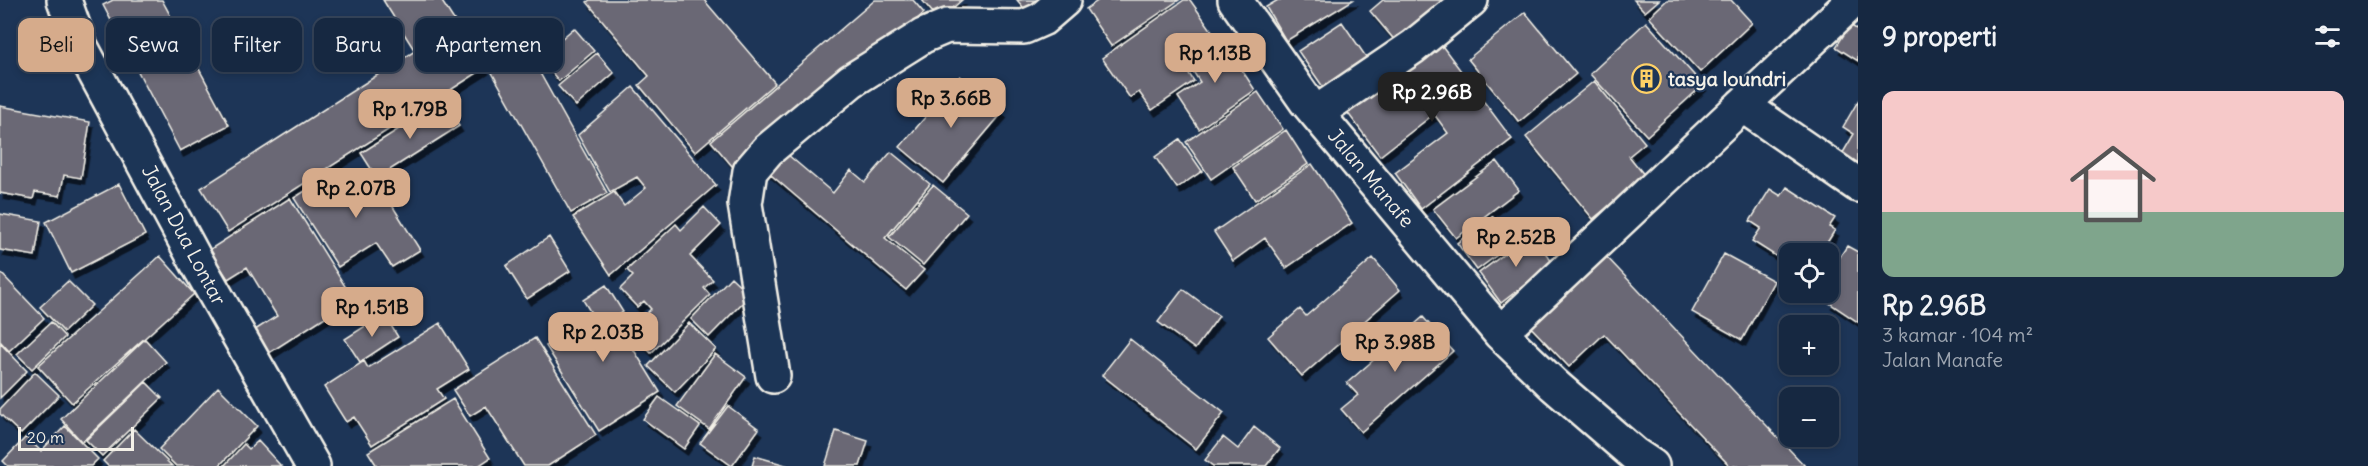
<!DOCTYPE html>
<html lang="id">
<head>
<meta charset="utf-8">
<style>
  :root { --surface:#162841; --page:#23344c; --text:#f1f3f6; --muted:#9ea6b1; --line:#35445a; --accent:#d6ab8b }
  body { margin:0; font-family:Delius,sans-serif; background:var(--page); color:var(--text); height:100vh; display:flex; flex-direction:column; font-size:22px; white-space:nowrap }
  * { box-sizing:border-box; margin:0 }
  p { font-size:20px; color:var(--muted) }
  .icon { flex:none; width:33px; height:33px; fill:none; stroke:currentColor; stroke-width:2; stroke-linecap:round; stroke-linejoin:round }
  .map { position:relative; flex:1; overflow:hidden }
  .sheet { display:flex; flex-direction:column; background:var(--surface); width:510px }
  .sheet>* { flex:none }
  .banner { position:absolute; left:18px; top:18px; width:570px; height:54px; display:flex; gap:12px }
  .tools { position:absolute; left:1779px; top:243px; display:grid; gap:12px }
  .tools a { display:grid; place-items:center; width:60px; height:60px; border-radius:12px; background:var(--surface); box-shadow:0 3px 9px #0003,0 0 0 2px var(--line); font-size:30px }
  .scale { position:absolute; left:18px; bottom:15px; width:116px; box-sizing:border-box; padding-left:6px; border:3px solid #f4f1e8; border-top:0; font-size:16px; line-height:21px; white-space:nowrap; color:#f4f1e8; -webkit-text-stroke:4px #1d3557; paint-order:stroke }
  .price { position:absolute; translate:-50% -51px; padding:0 14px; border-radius:12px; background:var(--accent); color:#111; font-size:20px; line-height:39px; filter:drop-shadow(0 2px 3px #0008) }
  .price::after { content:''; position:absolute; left:50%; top:36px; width:18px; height:14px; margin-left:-9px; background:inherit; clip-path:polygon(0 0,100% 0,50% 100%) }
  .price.current { background:#222; color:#fff }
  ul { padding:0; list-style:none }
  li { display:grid; align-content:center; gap:12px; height:318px; padding:0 24px }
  li span { display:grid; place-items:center; height:186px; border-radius:12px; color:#555 }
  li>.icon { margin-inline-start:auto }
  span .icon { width:108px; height:108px; fill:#fffc; stroke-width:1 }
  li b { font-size:26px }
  h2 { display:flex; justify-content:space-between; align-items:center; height:72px; padding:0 24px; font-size:26px }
  .pill { padding:0 21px; border-radius:12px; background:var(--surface); box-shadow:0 3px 9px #0003,0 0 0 2px var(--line); font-size:21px; line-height:54px }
  .pill.current { background:var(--accent); color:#111 }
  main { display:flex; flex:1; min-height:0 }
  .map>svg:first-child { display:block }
  .building { fill:#6b6875; stroke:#f4f1e8; stroke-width:1.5; filter:url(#shadow) }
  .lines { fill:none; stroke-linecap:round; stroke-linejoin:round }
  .minor-casing { stroke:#f4f1e8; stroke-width:38 }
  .tertiary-casing { stroke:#f4f1e8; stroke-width:38 }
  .minor { stroke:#1d3557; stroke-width:33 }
  .tertiary { stroke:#1d3557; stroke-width:33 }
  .labels { text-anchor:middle; stroke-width:4.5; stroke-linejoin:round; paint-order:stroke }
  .poi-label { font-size:20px; font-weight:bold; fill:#f4f1e8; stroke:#1d3557; text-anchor:start }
  .street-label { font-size:20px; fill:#f4f1e8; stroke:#1d3557 }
</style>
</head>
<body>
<main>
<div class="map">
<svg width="1858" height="466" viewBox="0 0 1858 466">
  <defs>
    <filter id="shadow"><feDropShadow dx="3.5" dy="6" stdDeviation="0" flood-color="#0009"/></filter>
  </defs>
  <rect width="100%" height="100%" fill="#1d3557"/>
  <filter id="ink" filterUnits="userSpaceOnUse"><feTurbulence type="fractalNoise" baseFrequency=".0167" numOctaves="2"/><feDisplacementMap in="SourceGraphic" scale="12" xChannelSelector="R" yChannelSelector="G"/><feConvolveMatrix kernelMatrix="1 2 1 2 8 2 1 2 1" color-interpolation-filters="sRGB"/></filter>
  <g filter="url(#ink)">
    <path class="building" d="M 113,0 L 162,0 L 229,125 L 180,151 L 103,5 Z
      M 383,0 L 441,0 L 485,68 L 228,232 L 201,188 L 415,51 Z
      M 590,0 L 704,0 L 775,83 L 695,152 L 639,85 L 649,76 L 587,2 Z
      M 875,0 L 913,0 L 924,13 L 738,173 L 711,141 Z
      M 922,0 L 962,0 L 939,20 Z
      M 1017,0 L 1043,0 L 1028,13 Z
      M 1099,0 L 1179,0 L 1111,46 L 1086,9 Z
      M 1184,0 L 1190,0 L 1217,38 L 1181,62 L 1194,81 L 1152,110 L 1139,92 L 1130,98 L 1102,58 Z
      M 1278,0 L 1353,0 L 1286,41 L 1266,7 Z
      M 1383,0 L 1461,0 L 1397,43 L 1370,11 Z
      M 1634,0 L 1659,0 L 1645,12 Z
      M 1667,0 L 1731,0 L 1752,23 L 1700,72 L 1649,17 Z
      M 1525,12 L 1576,74 L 1519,122 L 1468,59 Z
      M 1342,22 L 1373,67 L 1330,97 L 1298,51 Z
      M 1646,22 L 1703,85 L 1647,136 L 1590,74 Z
      M 513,25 L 607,193 L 571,213 L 477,46 Z
      M 1850,25 L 1858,30 L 1858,61 L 1836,47 Z
      M 574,28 L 594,51 L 559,81 L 539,58 Z
      M 1221,38 L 1255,90 L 1199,129 L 1178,97 L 1200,82 L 1187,62 Z
      M 1440,43 L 1512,139 L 1421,209 L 1395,173 L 1448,133 L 1434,114 L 1380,156 L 1347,112 Z
      M 597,53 L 614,73 L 576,106 L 558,86 Z
      M 960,76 L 1003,112 L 943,183 L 900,147 Z
      M 1594,81 L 1645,143 L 1629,156 L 1645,176 L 1593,219 L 1526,137 Z
      M 633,87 L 716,185 L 611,275 L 573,217 L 614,192 L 624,206 L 646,188 L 637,177 L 610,192 L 578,135 Z
      M 1258,92 L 1283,129 L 1211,179 L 1186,142 Z
      M 443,101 L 459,126 L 377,178 L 361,153 Z
      M 1858,101 L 1858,166 L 1841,156 L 1854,134 L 1843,127 Z
      M 0,106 L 90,122 L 81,178 L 64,175 L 60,196 L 35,192 L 33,199 L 0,193 Z
      M 1286,130 L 1308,164 L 1255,200 L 1233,167 Z
      M 1180,139 L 1202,171 L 1177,188 L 1155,157 Z
      M 781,149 L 833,193 L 851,170 L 865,182 L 891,152 L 930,184 L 885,238 L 924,270 L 906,290 L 764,169 Z
      M 1497,161 L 1519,190 L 1456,238 L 1433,209 Z
      M 1312,164 L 1352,223 L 1286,268 L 1265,238 L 1233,261 L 1214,232 Z
      M 370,170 L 420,250 L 392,267 L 376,243 L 338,267 L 294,198 L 337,171 L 346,185 Z
      M 119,184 L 145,235 L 71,273 L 46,222 Z
      M 933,185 L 967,213 L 923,265 L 889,237 Z
      M 1787,187 L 1835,218 L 1829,227 L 1835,230 L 1820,254 L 1790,254 L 1790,265 L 1752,241 L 1761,228 L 1750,221 L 1770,189 L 1781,196 Z
      M 290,198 L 353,299 L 269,353 L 255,330 L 277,316 L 247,267 L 228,279 L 209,250 Z
      M 704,207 L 721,225 L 690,256 L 713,280 L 704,288 L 710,295 L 651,353 L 629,330 L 651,309 L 644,301 L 637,307 L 620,289 L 633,276 L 627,270 L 676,224 L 681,230 Z
      M 0,214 L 41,221 L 35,256 L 0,250 Z
      M 1492,216 L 1513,243 L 1477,270 L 1457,243 Z
      M 1531,234 L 1553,263 L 1501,303 L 1479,273 Z
      M 549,237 L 570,271 L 527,299 L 506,266 Z
      M 1847,246 L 1858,252 L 1858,322 L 1828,302 L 1837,288 L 1828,283 L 1828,275 Z
      M 1601,251 L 1805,466 L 1730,466 L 1604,334 L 1569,367 L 1526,322 Z
      M 1724,254 L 1774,281 L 1742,340 L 1692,312 Z
      M 160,256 L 194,294 L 72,403 L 38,366 Z
      M 1373,258 L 1400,290 L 1302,376 L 1268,337 L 1300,309 L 1306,316 Z
      M 0,272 L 44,318 L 9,351 L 0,341 Z
      M 731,277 L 750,295 L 709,337 L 691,319 Z
      M 68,281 L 92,305 L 64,332 L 40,307 Z
      M 606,285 L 623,312 L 614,318 L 660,392 L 599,431 L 546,346 L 593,316 L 583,300 Z
      M 1183,289 L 1219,316 L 1195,349 L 1158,322 Z
      M 384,314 L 398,337 L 360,362 L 345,339 Z
      M 1423,317 L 1453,351 L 1361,432 L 1341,409 L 1358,395 L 1347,383 Z
      M 51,322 L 65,337 L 32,369 L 17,354 Z
      M 440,323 L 469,369 L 437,389 L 444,399 L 372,445 L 354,417 L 346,422 L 324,387 L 364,361 L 368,368 Z
      M 689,323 L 716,349 L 675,392 L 648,366 Z
      M 535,338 L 596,435 L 548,466 L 524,466 L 486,406 L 470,416 L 453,390 Z
      M 145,339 L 166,362 L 82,442 L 61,419 Z
      M 1130,339 L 1224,413 L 1196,449 L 1102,375 Z
      M 0,343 L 27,371 L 0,398 Z
      M 715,354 L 746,377 L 709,429 L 677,406 Z
      M 35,372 L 59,395 L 21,434 L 0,414 L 0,409 Z
      M 146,382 L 162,398 L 102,456 L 86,440 Z
      M 218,387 L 257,426 L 219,466 L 176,466 L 159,449 Z
      M 659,397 L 700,426 L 684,449 L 643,419 Z
      M 453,399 L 490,458 L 478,466 L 377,466 L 368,452 Z
      M 728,406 L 759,429 L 732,466 L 700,443 Z
      M 65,426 L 98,459 L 91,466 L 8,466 L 3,461 L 26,437 L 41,451 Z
      M 1254,427 L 1280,448 L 1266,466 L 1213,466 L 1205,460 L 1223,437 L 1238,449 Z
      M 134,429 L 172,466 L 108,466 L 103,461 Z
      M 836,431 L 868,441 L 860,466 L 825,466 Z
      M 258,441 L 281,466 L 224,466 L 244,444 L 249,449 Z
      M 755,456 L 789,466 L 752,466 Z"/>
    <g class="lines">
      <defs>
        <path id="minor" d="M 1235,0 L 1306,101 L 1500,333 L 1554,385 L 1634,454 L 1652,466
          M 1742,105 L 1858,185
          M 1316,113 L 1413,47 L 1471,0
          M 1500,333 L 1854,0
          M 773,376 L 745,204 L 750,171 L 768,150 L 851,81 L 923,36 L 947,26 L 1024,27 L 1042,19 L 1064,0"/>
        <path id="tertiary" d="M 64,0 L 80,45 L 195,259 L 313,466"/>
      </defs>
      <use href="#minor" class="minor-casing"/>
      <use href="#tertiary" class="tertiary-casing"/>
      <use href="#minor" class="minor"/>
      <use href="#tertiary" class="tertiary"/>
    </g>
  </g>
  <defs>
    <symbol id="building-ring" viewBox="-11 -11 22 22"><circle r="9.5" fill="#1d3557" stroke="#ffd166" stroke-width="1.5"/><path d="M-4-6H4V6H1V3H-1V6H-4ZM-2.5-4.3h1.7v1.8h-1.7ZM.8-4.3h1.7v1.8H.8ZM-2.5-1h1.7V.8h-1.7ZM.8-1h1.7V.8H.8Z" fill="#ffd166"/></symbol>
  </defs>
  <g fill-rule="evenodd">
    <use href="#building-ring" x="1630" y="62" width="33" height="33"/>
  </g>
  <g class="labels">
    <g class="poi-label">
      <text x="1668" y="86">tasya loundri</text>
    </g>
    <g class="street-label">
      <text transform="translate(1371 178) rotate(50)" y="7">Jalan Manafe</text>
      <text transform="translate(184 235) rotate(62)" y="7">Jalan Dua Lontar</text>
    </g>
  </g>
</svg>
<div class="tools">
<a><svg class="icon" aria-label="locate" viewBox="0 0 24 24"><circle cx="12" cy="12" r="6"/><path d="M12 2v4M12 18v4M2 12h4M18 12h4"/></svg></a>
<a>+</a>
<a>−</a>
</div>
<div class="scale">20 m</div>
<b class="price" style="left:1215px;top:84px">Rp 1.13B</b>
<b class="price current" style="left:1432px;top:123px">Rp 2.96B</b>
<b class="price" style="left:951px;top:129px">Rp 3.66B</b>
<b class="price" style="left:410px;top:140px">Rp 1.79B</b>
<b class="price" style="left:356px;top:219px">Rp 2.07B</b>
<b class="price" style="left:1516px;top:268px">Rp 2.52B</b>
<b class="price" style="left:372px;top:338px">Rp 1.51B</b>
<b class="price" style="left:603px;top:363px">Rp 2.03B</b>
<b class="price" style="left:1395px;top:373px">Rp 3.98B</b>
<div class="banner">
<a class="pill current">Beli</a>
<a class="pill">Sewa</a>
<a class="pill">Filter</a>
<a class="pill">Baru</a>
<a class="pill">Apartemen</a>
</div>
</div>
<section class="sheet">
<h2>9 properti<svg class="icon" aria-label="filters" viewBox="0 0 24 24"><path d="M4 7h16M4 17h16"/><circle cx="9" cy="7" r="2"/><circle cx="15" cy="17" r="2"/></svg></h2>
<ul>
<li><span style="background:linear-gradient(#f6c9c9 65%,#7fa58c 0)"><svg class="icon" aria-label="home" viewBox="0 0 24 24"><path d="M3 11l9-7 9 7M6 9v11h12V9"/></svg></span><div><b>Rp 2.96B</b><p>3 kamar · 104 m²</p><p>Jalan Manafe</p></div></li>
</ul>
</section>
</main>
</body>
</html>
